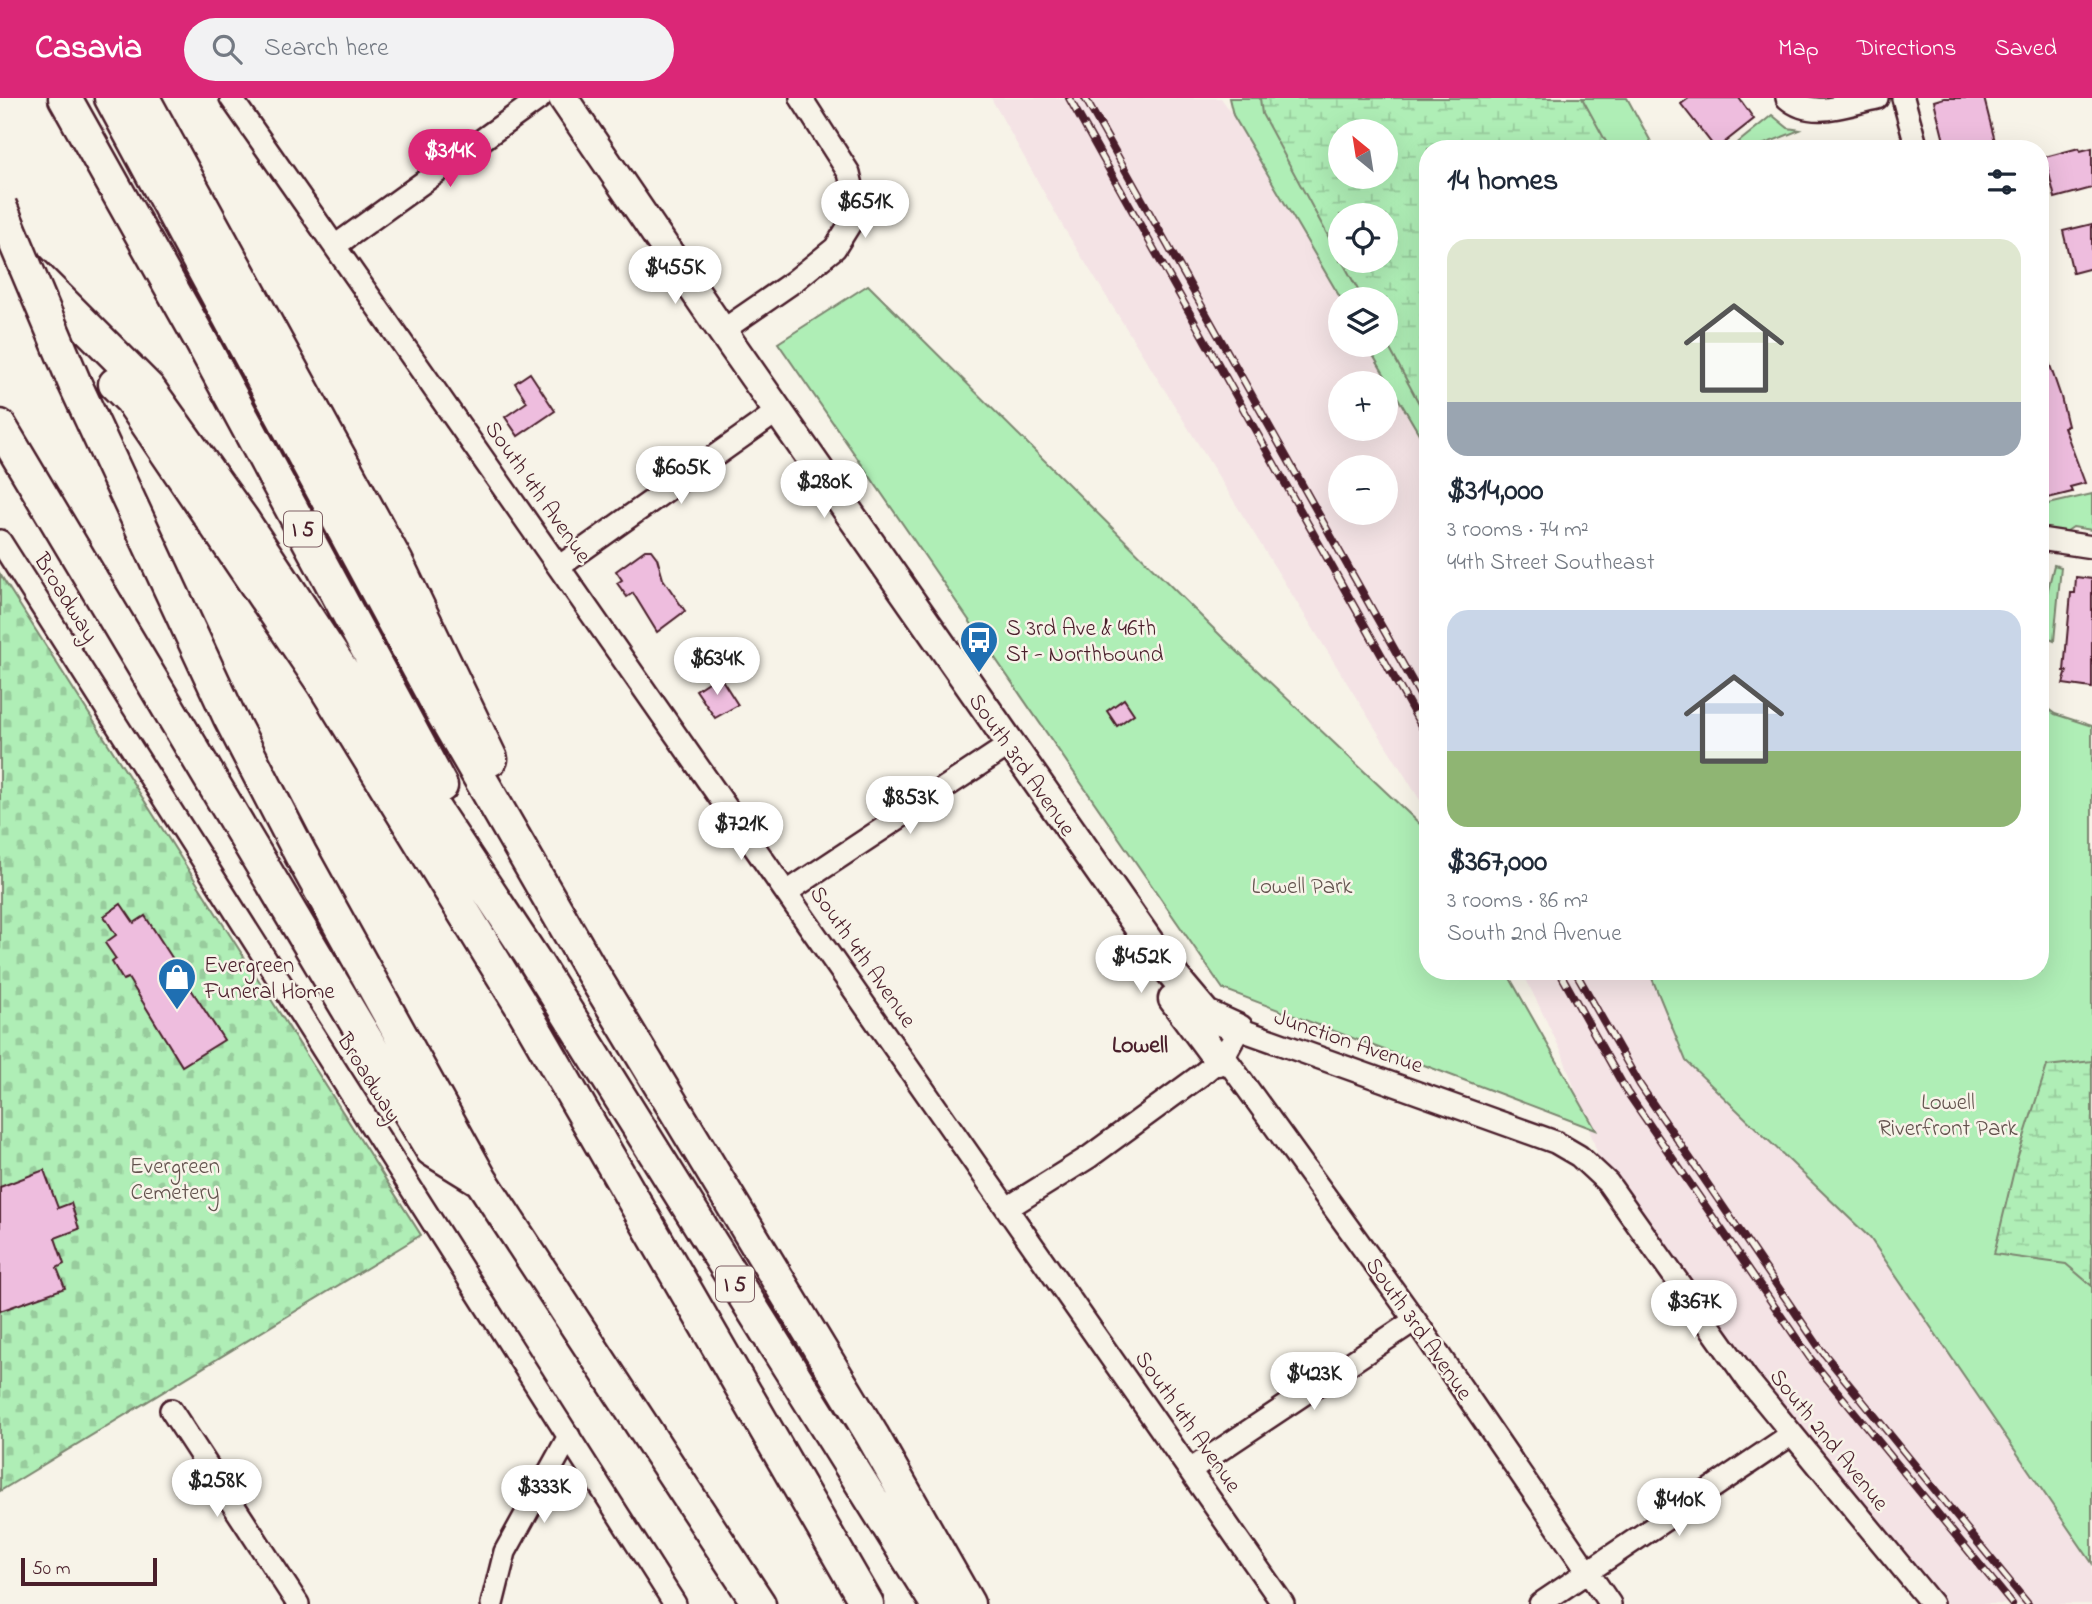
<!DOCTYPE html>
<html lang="en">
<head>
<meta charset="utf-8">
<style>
  :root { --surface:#fff; --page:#f2f2f3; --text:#1f2937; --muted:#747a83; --accent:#db2777 }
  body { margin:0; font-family:"Indie Flower",sans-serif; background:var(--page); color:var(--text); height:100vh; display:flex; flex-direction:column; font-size:26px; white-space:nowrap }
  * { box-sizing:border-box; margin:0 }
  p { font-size:23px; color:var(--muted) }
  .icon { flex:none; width:38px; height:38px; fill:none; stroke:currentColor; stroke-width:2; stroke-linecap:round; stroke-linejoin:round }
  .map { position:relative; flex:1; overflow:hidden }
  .panel { position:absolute; left:1419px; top:42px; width:630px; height:840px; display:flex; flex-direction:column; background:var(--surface); border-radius:28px; box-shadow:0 7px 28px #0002 }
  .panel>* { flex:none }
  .needle { width:46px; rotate:330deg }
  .buttons { position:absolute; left:1328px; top:21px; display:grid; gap:14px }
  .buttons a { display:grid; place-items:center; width:70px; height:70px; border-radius:50%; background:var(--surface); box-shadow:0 7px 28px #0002; font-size:35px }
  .scale { position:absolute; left:21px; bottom:18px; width:136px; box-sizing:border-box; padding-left:7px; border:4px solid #4a1f2b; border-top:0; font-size:19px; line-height:24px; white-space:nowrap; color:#4a1f2b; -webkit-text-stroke:5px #f7f3e8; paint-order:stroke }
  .price { position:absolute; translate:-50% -60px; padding:0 16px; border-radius:24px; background:#fff; color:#222; font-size:23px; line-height:46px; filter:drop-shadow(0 2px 4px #0008) }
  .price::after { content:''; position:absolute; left:50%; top:42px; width:21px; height:16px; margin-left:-10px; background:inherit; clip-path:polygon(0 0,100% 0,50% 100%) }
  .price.on { background:var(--accent); color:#fff }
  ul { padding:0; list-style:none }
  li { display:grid; align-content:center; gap:14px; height:371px; padding:0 28px }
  li span { display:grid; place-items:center; height:217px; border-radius:21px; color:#555 }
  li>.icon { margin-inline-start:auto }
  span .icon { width:126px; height:126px; fill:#fffc; stroke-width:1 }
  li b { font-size:30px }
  h2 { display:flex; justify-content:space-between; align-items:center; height:84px; padding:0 28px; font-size:30px }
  header { display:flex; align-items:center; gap:42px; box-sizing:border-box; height:98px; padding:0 35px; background:var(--accent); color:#fff }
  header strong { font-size:33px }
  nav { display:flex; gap:38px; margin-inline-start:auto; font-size:24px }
  .search { width:490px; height:63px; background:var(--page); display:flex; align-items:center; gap:18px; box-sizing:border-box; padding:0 24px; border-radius:38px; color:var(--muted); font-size:26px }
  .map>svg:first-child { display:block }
  .built { fill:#f4e3e5; fill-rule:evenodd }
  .green { fill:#afeeb6; stroke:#7c8670; stroke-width:2; fill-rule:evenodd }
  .wetland { fill:url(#wetland-marsh); stroke:#7c8670; stroke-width:2; fill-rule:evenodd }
  .cemetery { fill:url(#cemetery-stones); stroke:#7c8670; stroke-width:2 }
  .building { fill:#eebdde; stroke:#4a1f2b; stroke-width:2 }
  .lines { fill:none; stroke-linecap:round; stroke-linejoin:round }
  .minor-casing { stroke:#4a1f2b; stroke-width:26 }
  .major-casing { stroke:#4a1f2b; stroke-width:33 }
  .highway-casing { stroke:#4a1f2b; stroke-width:37 }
  .minor { stroke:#f7f3e8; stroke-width:21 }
  .major { stroke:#f7f3e8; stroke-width:28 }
  .highway { stroke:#f7f3e8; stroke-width:32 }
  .rail-casing { stroke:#4a1f2b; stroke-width:8 }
  .rail { stroke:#f7f3e8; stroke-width:5; stroke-dasharray:16; stroke-linecap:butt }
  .highway-bridge-casing { stroke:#4a1f2b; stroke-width:37; stroke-linecap:butt }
  .highway-bridge { stroke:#f7f3e8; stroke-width:32 }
  .labels { text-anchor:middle; stroke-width:5; stroke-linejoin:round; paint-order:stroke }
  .shield { fill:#f7f3e8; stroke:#7e5f64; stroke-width:2 }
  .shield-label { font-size:21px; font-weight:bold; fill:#4a1f2b }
  .street-label { font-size:23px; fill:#4a1f2b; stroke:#f7f3e8 }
  .poi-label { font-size:23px; fill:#4a1f2b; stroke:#f7f3e8; text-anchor:start }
  .park-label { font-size:23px; fill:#63534e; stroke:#f7f3e8 }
  .neighbourhood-label { font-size:24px; font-weight:bold; fill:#4a1f2b; stroke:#f7f3e8 }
</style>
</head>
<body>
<header>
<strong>Casavia</strong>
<div class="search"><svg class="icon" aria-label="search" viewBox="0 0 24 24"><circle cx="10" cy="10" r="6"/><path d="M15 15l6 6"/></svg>Search here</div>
<nav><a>Map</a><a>Directions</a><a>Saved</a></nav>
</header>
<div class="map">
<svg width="2092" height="1506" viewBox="0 0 2092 1506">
  <defs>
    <pattern id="wetland-marsh" width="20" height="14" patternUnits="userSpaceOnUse" patternTransform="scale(1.75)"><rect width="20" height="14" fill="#afeeb6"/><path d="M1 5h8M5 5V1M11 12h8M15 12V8" fill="none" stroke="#98cc9d"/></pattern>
    <pattern id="cemetery-stones" width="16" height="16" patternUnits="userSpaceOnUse" patternTransform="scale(1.75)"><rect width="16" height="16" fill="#afeeb6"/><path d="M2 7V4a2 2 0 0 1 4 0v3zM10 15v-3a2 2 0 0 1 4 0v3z" fill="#98cc9d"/></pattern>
  </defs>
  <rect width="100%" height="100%" fill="#f7f3e8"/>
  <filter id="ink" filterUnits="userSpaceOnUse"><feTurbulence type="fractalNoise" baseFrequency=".0143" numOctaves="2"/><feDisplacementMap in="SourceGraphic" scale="14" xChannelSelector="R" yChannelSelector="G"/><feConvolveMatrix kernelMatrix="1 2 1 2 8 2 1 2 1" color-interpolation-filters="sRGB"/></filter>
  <g filter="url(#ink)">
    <path class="built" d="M 991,0 L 1221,0 L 1233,17 L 1341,201 L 1340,247 L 1367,247 L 1428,351 L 1428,715 L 1065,132 ZM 1340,285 L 1386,285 L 1386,331 L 1340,331 ZM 1340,369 L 1386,369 L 1386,415 L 1340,415 Z
      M 1522,873 L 1649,873 L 1686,963 L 1870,1140 L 2092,1465 L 2092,1506 L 1932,1506 L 1608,1085 L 1562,955 Z"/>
    <path class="green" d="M 1229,0 L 1627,0 L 1655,51 L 1428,51 L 1428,351 L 1367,247 L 1386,247 L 1386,201 L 1341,201 L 1233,17 ZM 1340,33 L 1386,33 L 1386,79 L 1340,79 ZM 1340,117 L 1386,117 L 1386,163 L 1340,163 Z
      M 1772,17 L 1788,30 L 1800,32 L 1752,51 L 1730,51 Z
      M 868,187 L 1224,541 L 1422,728 L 1428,738 L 1428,873 L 1506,873 L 1596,1032 L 1223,891 L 778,245 Z
      M 2092,396 L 2092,432 L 2073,429 L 2061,437 L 2041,430 L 2040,408 Z
      M 2054,467 L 2061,469 L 2054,543 L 2041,537 L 2041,519 Z
      M 2041,606 L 2055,616 L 2092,628 L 2092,1465 L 1870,1140 L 1686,963 L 1649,873 L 2040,873 Z"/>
    <path class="wetland" d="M 1260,0 L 1582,0 L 1610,51 L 1428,51 L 1428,322 L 1386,244 L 1386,201 L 1363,201 L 1342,163 L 1386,163 L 1386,117 L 1340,117 L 1340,160 L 1262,16 ZM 1340,33 L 1386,33 L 1386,79 L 1340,79 Z
      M 2092,963 L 2092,1188 L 2066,1166 L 1994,1156 L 2016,1064 L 2047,968 Z"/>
    <path class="cemetery" d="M 0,476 L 421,1137 L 0,1393 Z"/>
    <path class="building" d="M 1689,0 L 1739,0 L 1754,21 L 1716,51 L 1681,6 Z
      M 1944,0 L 1984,0 L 1997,51 L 1946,51 L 1934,3 Z
      M 2079,50 L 2080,53 L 2092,50 L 2092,90 L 2055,100 L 2045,59 Z
      M 2092,126 L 2092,170 L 2073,175 L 2063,133 Z
      M 2040,247 L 2043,247 L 2061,299 L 2068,328 L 2064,329 L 2085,385 L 2070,389 L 2072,394 L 2040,402 Z
      M 530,275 L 555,313 L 518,338 L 505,319 L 527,304 L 515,285 Z
      M 645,452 L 651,452 L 657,460 L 663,481 L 685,513 L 657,534 L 633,495 L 627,499 L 617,485 L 622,482 L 616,473 Z
      M 2076,479 L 2092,481 L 2092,590 L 2063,586 L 2067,573 L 2064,573 L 2071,495 L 2075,495 Z
      M 719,577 L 738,607 L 715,620 L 696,592 Z
      M 1124,601 L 1134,616 L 1117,628 L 1107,613 Z
      M 121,806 L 134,825 L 145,818 L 180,872 L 183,869 L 191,882 L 187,885 L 224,942 L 182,968 L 128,880 L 123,882 L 112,864 L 116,861 L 105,845 L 116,837 L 104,818 Z
      M 44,1072 L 58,1110 L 71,1105 L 79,1131 L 55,1140 L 64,1166 L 57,1170 L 65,1190 L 0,1213 L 0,1089 Z"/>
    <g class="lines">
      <defs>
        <path id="minor" d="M 231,0 L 1283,1506
          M 1787,0 C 1812,22 1847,6 1877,0
          M 1903,0 L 1917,51
          M 335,148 L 540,0
          M 722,233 L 793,184 L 835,150 L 858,113 L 849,75 L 801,0
          M 2040,441 L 2092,449
          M 0,443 L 675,1506
          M 560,468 L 778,313
          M 787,794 L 1009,647
          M 1224,958 L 1415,1222 L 1610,1506
          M 1009,1109 L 1089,1059 L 1201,977 L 1224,958 L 1239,931 L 1555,1044 L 1579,1058 L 1608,1085 L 1747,1281 L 1932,1506
          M 171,1312 L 298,1506
          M 1190,1372 L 1415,1222
          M 492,1506 L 505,1454 L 569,1338
          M 1540,1506 L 1792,1336"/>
        <path id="major" d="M 563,0 L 722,233 L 1168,871 L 1206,916 L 1239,931
          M 1173,901 L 1219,963"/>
        <path id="highway" d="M 65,0 L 199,239 L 441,688
          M 111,0 L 443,616 L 593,876 L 872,1337 L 968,1506
          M 143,0 L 396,463 L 491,661
          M 24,166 L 149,291 L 242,421 L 536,865 L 937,1506
          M 75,286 L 230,620 L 301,757 L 481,1082 L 759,1506
          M 115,286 L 131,302 L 324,587 L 519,904 L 867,1506
          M 0,328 L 432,1052 L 479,1081"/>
      </defs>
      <use href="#minor" class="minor-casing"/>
      <use href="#major" class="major-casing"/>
      <use href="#highway" class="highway-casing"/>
      <use href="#minor" class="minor"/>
      <use href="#major" class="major"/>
      <use href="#highway" class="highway"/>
      <defs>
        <path id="rail" d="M 1069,0 L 1428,640
          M 1085,0 L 1428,611
          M 1559,873 L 1627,994 L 1810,1260 L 2012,1506
          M 1575,873 L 1640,987 L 1821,1252 L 2028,1506"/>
      </defs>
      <use href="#rail" class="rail-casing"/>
      <use href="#rail" class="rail"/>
      <defs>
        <path id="highway-bridge" d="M 0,108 L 75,286"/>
      </defs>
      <use href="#highway-bridge" class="highway-bridge-casing"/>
      <use href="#highway-bridge" class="highway-bridge"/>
    </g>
  </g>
  <defs>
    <symbol id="bus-pin" viewBox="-11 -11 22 30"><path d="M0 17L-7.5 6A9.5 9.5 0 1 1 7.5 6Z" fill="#1f6fb2" stroke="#f7f3e8"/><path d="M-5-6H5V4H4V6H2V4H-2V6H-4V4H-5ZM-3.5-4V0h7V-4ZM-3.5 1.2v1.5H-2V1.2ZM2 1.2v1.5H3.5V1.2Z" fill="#fff"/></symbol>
    <symbol id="shop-pin" viewBox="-11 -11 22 30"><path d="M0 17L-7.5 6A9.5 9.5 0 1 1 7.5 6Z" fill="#1f6fb2" stroke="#f7f3e8"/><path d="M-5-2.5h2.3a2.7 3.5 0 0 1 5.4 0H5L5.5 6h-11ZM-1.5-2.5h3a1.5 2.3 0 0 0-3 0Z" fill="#fff"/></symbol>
  </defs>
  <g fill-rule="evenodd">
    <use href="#bus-pin" x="957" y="520" width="44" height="60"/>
    <use href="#shop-pin" x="155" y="857" width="44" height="60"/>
  </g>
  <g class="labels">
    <g class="shield">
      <rect x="284" y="413.5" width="38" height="35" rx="5"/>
      <rect x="716" y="1168.5" width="38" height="35" rx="5"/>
    </g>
    <g class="shield-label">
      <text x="303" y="438">I 5</text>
      <text x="735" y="1193">I 5</text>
    </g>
    <g class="street-label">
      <text transform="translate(539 393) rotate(55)" y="8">South 4th Avenue</text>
      <text transform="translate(67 499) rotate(58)" y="8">Broadway</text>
      <text transform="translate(1023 666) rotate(55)" y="8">South 3rd Avenue</text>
      <text transform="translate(864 858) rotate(55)" y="8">South 4th Avenue</text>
      <text transform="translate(1349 942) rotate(19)" y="8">Junction Avenue</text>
      <text transform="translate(370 979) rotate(58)" y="8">Broadway</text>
      <text transform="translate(1420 1230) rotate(55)" y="8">South 3rd Avenue</text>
      <text transform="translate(1189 1323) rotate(55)" y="8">South 4th Avenue</text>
      <text transform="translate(1830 1341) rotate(51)" y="8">South 2nd Avenue</text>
    </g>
    <g class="poi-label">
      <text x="1006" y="537">S 3rd Ave &amp; 46th<tspan x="1006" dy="26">St - Northbound</tspan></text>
      <text x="204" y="874">Evergreen<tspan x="204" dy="26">Funeral Home</tspan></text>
    </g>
    <g class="park-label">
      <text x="1302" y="795">Lowell Park</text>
      <text x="1948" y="1011">Lowell<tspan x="1948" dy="26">Riverfront Park</tspan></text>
      <text x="175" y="1075">Evergreen<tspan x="175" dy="26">Cemetery</tspan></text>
    </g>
    <g class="neighbourhood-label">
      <text x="1140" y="954">Lowell</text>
    </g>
  </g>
</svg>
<div class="buttons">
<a><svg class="needle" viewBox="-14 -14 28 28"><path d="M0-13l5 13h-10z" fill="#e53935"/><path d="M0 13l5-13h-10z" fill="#747a83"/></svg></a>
<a><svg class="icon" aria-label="locate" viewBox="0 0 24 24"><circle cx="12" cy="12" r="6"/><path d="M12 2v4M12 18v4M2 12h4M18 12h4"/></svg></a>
<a><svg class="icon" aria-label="layers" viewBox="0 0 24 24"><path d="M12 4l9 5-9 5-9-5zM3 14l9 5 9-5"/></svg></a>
<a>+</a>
<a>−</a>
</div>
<div class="scale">50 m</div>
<b class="price on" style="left:450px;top:91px">$314K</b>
<b class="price" style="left:865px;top:142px">$651K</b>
<b class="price" style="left:675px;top:208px">$455K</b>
<b class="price" style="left:681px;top:408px">$605K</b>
<b class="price" style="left:824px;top:422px">$280K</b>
<b class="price" style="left:717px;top:599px">$634K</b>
<b class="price" style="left:910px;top:738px">$853K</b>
<b class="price" style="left:741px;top:764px">$721K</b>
<b class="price" style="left:1141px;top:897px">$452K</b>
<b class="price" style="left:1694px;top:1242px">$367K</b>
<b class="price" style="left:1314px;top:1314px">$423K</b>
<b class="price" style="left:217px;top:1421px">$258K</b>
<b class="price" style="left:544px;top:1427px">$333K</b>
<b class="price" style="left:1679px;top:1440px">$410K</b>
<section class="panel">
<h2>14 homes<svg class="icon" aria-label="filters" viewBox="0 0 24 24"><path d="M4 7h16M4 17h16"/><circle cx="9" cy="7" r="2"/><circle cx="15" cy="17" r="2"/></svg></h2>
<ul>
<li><span style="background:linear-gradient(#dfe7d0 75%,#9aa5b1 0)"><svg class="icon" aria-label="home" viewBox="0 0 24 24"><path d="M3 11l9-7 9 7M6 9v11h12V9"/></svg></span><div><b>$314,000</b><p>3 rooms · 74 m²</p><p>44th Street Southeast</p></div></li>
<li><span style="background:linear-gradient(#c9d6e8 65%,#8fb573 0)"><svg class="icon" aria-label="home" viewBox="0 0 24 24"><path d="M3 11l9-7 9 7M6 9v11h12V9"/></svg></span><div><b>$367,000</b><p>3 rooms · 86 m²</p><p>South 2nd Avenue</p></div></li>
</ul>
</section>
</div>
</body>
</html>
